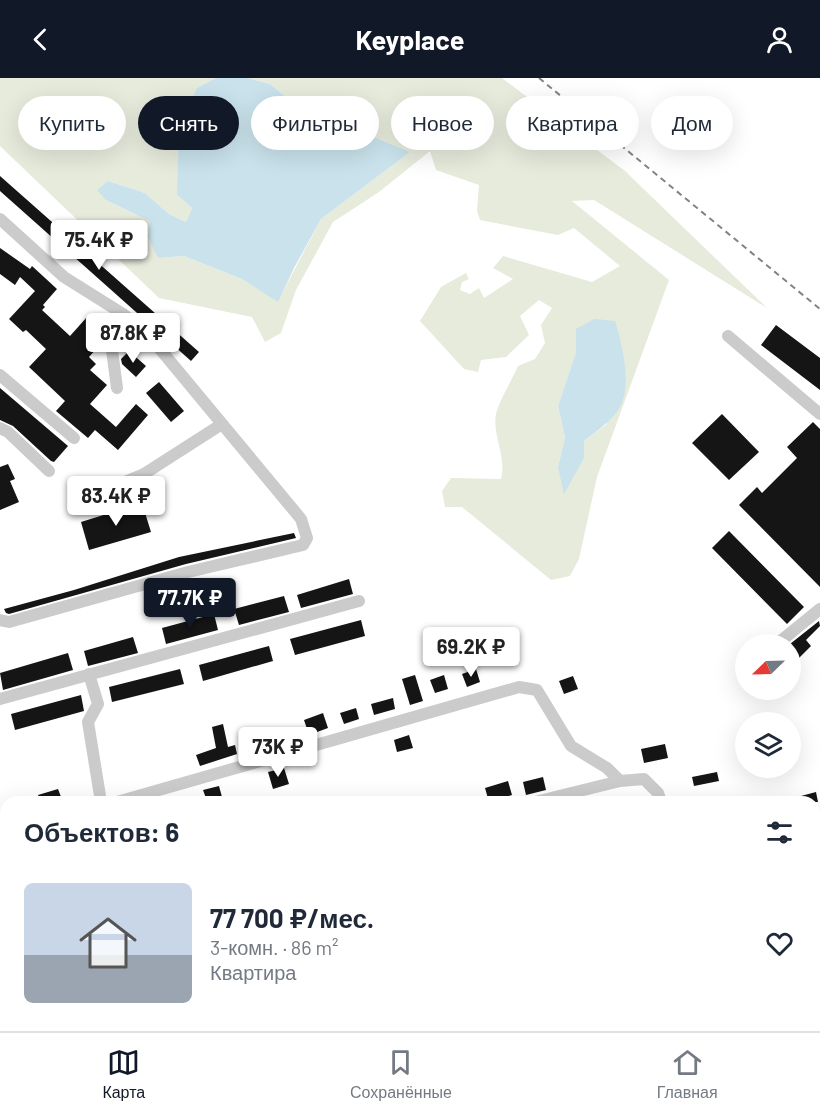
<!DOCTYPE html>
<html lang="ru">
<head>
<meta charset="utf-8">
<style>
  :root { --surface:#fff; --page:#f2f2f3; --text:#1f2937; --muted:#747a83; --line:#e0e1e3; --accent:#111827 }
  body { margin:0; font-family:Barlow,sans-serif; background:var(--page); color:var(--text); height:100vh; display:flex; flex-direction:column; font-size:22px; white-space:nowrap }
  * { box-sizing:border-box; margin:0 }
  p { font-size:20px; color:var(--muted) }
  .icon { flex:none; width:33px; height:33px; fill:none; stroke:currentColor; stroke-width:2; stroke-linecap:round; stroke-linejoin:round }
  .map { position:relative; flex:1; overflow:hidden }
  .sheet { position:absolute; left:0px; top:718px; width:820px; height:236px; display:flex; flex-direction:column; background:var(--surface); border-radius:18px 18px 0 0; box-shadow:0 6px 24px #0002 }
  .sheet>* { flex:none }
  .hud { position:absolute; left:18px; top:18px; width:784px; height:54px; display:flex; gap:12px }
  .needle { width:39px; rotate:247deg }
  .tools { position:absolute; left:735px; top:556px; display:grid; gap:12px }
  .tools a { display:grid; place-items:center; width:66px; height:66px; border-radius:50%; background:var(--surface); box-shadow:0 6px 24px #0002; font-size:30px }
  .price { position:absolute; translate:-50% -51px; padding:0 14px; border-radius:6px; background:#fff; color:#222; font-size:20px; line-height:39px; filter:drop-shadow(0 2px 3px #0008) }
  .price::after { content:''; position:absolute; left:50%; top:36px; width:18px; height:14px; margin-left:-9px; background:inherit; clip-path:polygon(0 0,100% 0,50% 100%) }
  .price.selected { background:var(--accent); color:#fff }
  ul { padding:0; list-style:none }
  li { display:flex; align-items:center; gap:18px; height:150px; padding:0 24px }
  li+li { border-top:2px solid var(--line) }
  li span { display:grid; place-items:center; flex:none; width:168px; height:120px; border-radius:9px; color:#555 }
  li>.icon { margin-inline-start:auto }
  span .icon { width:72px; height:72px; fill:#fffc; stroke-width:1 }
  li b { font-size:26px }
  h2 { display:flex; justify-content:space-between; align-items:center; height:72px; padding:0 24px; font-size:26px }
  .pill { padding:0 21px; border-radius:27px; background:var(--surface); box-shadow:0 6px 24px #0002; font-size:21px; line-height:54px }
  .pill.selected { background:var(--accent); color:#fff }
  header { display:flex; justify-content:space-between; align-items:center; height:78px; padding:0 24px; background:var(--accent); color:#fff; font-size:27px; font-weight:700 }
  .tab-bar { display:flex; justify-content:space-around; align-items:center; height:84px; border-top:2px solid var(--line); background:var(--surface); font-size:16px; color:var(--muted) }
  .tab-bar a { display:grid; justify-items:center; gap:3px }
  .tab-bar .selected { color:var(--accent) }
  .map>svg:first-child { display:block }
  .green { fill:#e6ebdc; fill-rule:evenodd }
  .water { fill:#c9e2eb }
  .building { fill:#151515 }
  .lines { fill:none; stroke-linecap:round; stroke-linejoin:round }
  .minor { stroke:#cbcbcb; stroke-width:12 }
  .rail { stroke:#838383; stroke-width:2; stroke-dasharray:6 4.5; stroke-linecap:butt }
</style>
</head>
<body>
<header><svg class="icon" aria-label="back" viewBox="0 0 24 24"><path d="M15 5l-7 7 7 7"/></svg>Keyplace<svg class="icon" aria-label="person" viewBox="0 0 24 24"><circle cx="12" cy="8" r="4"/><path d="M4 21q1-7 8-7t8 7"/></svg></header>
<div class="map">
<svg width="820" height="953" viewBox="0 0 820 953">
  <rect width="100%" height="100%" fill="#fff"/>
  <path class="green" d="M 0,0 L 216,0 L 197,10 L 178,106 L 177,117 L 192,130 L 186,144 L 169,136 L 145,115 L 108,103 L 106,122 L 151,143 L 158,180 L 184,178 L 242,201 L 278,223 L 321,141 L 410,74 L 295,26 L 270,6 L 248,0 L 502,0 L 625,93 L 767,230 L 594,122 L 572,123 L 669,202 L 597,399 L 579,481 L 570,498 L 551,502 L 462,429 L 445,429 L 442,413 L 451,400 L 501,401 C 507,379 492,357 496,336 C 499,323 513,300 518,288 L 535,281 L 545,265 L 541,247 L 552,230 L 539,222 L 520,238 L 529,257 L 506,279 L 481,282 L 478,294 L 464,291 L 420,243 L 441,209 L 466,195 L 469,201 L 462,204 L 460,212 L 470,216 L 479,210 L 484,220 L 513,201 L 493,190 L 503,178 L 592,204 L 620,188 L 574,150 L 558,157 L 480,142 L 477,133 L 479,107 L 436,92 L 430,73 L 379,114 L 333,144 L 296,212 L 281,255 L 265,264 L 252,239 L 159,220 L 0,68 ZM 576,252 L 607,346 L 584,363 L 584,380 L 558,389 L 565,359 L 558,328 L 576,274 Z"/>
  <path class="water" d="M 216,0 L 248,0 L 270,6 L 295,26 L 410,74 L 321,141 L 294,190 L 278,224 L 242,201 L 184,178 L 158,180 L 148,159 L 150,143 L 106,122 L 97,112 L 108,103 L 145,115 L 169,136 L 186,144 L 192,130 L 177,117 L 179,51 L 197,10 Z
    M 594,241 L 615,243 C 622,264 630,301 623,322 C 617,340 598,352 584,363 L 584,380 L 564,416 L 558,389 L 565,359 L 558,328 L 576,274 L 576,251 Z"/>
  <path class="building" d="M 0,98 L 199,274 L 191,283 L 0,113 Z
    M 0,170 L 30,191 L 32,188 L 57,211 L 43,227 L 45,229 L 42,232 L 70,258 L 87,239 L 107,259 L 89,279 L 96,286 L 90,292 L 107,307 L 90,326 L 116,349 L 136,326 L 148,337 L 118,372 L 95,352 L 88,360 L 56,333 L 65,323 L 29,289 L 46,271 L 26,252 L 23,254 L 9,241 L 35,213 L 20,199 L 15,207 L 0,196 Z
    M 776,247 L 820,280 L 820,312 L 761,267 Z
    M 129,273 L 146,288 L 136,299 L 122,286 L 121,281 Z
    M 159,304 L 184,333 L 171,344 L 146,315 Z
    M 0,310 L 68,368 L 54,384 L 51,383 L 13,348 L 0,342 Z
    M 722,336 L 759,374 L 729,402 L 692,365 Z
    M 813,344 L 820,351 L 820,509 L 739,427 L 757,409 L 762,415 L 797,380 L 787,369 Z
    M 8,386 L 15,401 L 10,403 L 19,424 L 0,432 L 0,389 Z
    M 142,425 L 151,454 L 89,472 L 81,444 Z
    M 729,453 L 804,529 L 787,546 L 712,470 Z
    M 294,455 L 296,460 L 186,486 L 9,536 L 6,535 L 4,531 L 74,512 L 179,479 Z
    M 349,501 L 353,516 L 301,530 L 297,517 Z
    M 284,518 L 289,534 L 239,547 L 234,531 Z
    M 214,536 L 218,552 L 166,566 L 162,550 Z
    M 361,542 L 365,558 L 295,577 L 290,561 Z
    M 819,543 L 820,548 L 806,562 L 811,568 L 790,589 L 790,566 Z
    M 133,559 L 138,575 L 88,588 L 84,573 Z
    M 269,568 L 273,583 L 203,603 L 199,587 Z
    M 68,575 L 73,592 L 3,612 L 0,595 Z
    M 180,591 L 184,606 L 112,624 L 109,609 Z
    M 476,591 L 480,604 L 467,609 L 462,596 Z
    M 415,597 L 423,623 L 410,627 L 402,601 Z
    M 444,597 L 448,611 L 435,615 L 430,602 Z
    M 573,598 L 578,611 L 564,616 L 559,603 Z
    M 81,617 L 84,633 L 15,652 L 11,636 Z
    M 393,620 L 395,631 L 374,637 L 371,626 Z
    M 356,630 L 359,641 L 344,646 L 340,635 Z
    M 323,635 L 328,650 L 309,657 L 304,642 Z
    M 223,646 L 228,669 L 235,667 L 237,676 L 200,688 L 196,677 L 216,670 L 212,649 Z
    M 409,657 L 413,670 L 397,674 L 394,662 Z
    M 665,666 L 668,680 L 644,685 L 641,671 Z
    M 284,690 L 289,706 L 273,711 L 268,694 Z
    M 717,694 L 719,703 L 694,708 L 692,699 Z
    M 543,699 L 546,712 L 526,717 L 523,704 Z
    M 508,703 L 512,717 L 489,724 L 485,710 Z
    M 219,708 L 222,719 L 207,723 L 203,712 Z
    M 58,711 L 63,724 L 41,724 L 38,717 Z
    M 816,714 L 818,724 L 786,724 L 786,722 Z"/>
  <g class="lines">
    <path class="minor" d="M 0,141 L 64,199 L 123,236 L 145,253 L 301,441 L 307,460 L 303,467 L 188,494 L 9,544 L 0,542
      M 728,258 L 820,336
      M 0,297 L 74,360
      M 117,310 L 112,272 L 123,236
      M 0,350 L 8,354 L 49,393
      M 74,425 L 144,396 L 222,346
      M 777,566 L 820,531
      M 89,596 L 98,626 L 88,644 L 101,724
      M 0,621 L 359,523
      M 117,724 L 519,609 L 537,612 L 571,668 L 607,690 L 620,703
      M 535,724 L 620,703 L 644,701 L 658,715 L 661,724
      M 0,753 L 6,752
      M 814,758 L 820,757
      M 814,901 L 820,902
      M 814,918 L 820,915
      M 0,924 L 6,922
      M 102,953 L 120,948
      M 150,953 L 150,948
      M 659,953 L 666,948
      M 777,953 L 780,948"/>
    <path class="rail" d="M 539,0 L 820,231"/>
  </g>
</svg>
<div class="tools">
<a><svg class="needle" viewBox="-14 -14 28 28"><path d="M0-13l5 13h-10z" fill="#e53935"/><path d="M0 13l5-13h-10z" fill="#747a83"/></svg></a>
<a><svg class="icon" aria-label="layers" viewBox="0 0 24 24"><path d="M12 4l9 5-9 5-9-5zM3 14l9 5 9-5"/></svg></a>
</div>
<b class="price" style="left:99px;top:193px">75.4K ₽</b>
<b class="price" style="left:133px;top:286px">87.8K ₽</b>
<b class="price" style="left:116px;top:449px">83.4K ₽</b>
<b class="price selected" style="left:190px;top:551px">77.7K ₽</b>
<b class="price" style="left:471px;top:600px">69.2K ₽</b>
<b class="price" style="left:278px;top:700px">73K ₽</b>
<div class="hud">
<a class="pill">Купить</a>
<a class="pill selected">Снять</a>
<a class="pill">Фильтры</a>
<a class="pill">Новое</a>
<a class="pill">Квартира</a>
<a class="pill">Дом</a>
</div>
<section class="sheet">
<h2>Объектов: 6<svg class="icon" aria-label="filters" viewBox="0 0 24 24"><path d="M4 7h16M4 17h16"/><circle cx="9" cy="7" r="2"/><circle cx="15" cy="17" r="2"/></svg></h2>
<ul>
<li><span style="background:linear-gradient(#c9d6e8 60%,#9aa5b1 0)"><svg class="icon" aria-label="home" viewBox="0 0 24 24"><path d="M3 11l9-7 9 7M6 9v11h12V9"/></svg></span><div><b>77 700 ₽/мес.</b><p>3-комн. · 86 m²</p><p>Квартира</p></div><svg class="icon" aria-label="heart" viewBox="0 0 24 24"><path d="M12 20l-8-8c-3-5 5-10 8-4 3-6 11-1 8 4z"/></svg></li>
</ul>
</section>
</div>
<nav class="tab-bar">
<a class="selected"><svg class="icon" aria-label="map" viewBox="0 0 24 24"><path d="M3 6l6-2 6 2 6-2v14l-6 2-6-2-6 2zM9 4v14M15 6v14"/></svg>Карта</a>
<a><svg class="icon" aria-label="saved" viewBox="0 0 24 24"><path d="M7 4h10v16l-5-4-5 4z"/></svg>Сохранённые</a>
<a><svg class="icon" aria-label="home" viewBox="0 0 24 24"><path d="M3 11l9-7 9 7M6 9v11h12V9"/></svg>Главная</a>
</nav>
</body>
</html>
